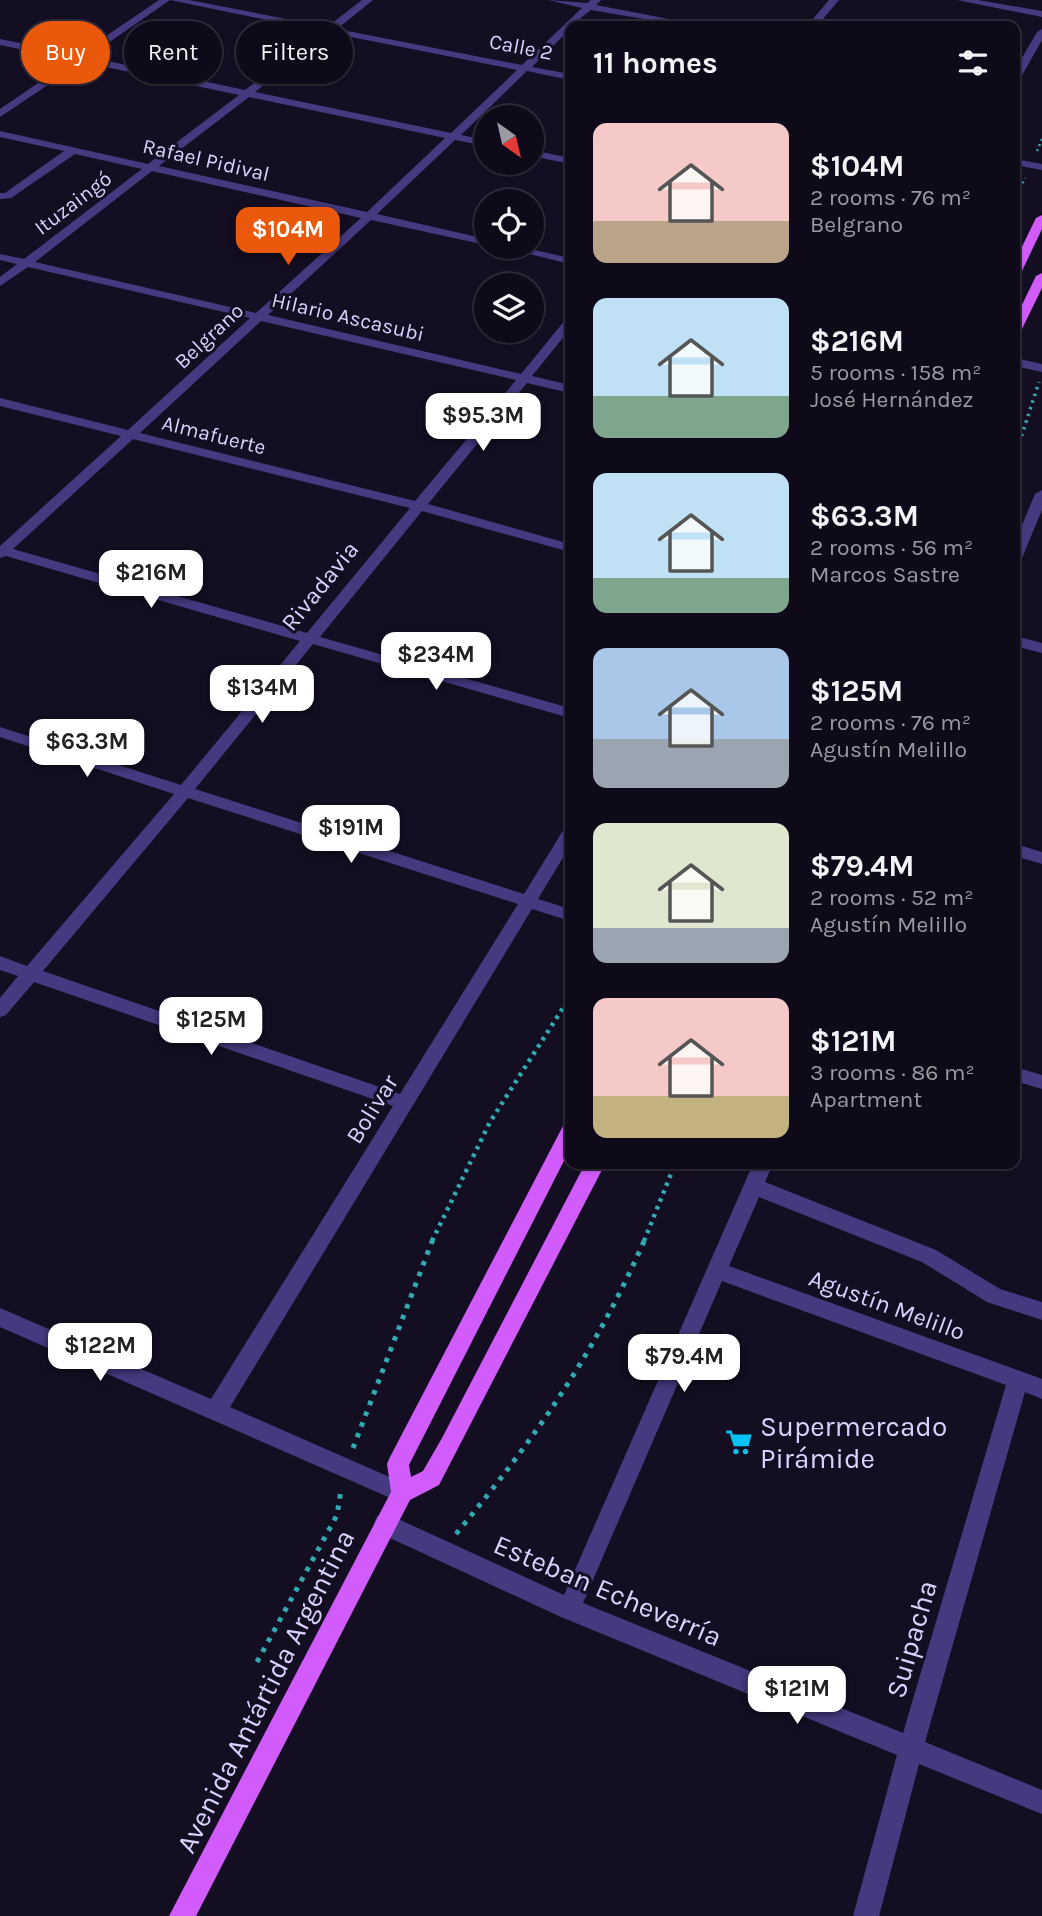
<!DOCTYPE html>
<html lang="en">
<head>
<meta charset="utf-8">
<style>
  :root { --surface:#0f0a1a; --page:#181323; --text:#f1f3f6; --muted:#9b9aa2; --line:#2f2b39; --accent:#ea580c }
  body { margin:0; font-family:Karla,sans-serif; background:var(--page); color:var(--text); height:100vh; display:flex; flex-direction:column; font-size:26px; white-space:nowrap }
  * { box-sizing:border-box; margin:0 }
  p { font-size:23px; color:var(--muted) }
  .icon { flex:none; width:38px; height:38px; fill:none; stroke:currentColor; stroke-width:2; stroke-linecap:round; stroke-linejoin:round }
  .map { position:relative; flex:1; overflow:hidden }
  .details { position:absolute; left:565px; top:21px; width:455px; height:1148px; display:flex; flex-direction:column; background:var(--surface); border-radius:14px; box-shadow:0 2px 5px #0004,0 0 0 2px var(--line) }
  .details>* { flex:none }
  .guide { position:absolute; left:21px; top:21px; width:439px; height:63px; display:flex; gap:14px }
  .needle { width:46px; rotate:146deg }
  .buttons { position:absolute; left:474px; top:105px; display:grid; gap:14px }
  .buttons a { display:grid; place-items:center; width:70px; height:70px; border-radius:50%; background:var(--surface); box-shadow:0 2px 5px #0004,0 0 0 2px var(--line); font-size:35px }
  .price { position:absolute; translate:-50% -60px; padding:0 16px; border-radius:14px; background:#fff; color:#222; font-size:23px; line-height:46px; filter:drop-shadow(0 2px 4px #0008) }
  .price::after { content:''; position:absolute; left:50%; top:42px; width:21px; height:16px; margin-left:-10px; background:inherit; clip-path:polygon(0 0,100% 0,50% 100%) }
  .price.on { background:var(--accent); color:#fff }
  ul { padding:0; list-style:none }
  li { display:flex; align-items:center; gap:21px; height:175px; padding:0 28px }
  li span { display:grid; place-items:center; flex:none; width:196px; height:140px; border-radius:14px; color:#555 }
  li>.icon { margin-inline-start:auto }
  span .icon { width:84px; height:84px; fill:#fffc; stroke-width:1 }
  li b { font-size:30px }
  h2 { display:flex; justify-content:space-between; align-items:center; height:84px; padding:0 28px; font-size:30px }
  .pill { padding:0 24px; border-radius:32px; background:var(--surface); box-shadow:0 2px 5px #0004,0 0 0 2px var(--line); font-size:24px; line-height:63px }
  .pill.on { background:var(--accent); color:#fff }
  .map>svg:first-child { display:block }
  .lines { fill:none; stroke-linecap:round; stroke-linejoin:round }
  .path-far3 { stroke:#31abb1; stroke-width:2.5; stroke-dasharray:2 3.5; stroke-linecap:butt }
  .path-far2 { stroke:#31abb1; stroke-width:3.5; stroke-dasharray:2.5 4.5; stroke-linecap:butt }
  .path-far1 { stroke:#31abb1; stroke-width:4.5; stroke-dasharray:3.5 5; stroke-linecap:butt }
  .path { stroke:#31abb1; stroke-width:5; stroke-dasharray:4.5 7; stroke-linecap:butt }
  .minor { fill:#453a80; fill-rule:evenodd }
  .major { fill:#d15bfb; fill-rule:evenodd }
  .labels { text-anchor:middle; stroke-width:6; stroke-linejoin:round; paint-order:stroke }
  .far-street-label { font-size:21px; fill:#dbd1fe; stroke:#140e22 }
  .street-label { font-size:24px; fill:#dbd1fe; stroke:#140e22 }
  .near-poi-label { font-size:28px; fill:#dbd1fe; stroke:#140e22; text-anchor:start }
  .near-street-label { font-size:28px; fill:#dbd1fe; stroke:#140e22 }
</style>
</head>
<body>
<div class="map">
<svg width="1042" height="1916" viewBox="0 0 1042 1916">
  <rect width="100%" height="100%" fill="#140e22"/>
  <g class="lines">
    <path class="path-far3" d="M 1037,151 L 1042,139
      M 1015,198 L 1025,178"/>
    <path class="path-far2" d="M 1015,456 L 1039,382"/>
    <path class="path-far1" d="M 432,1241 L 490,1122 L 570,997
      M 644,1241 L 675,1164"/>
    <path class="path" d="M 353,1448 L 433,1239
      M 456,1534 C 536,1437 594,1355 645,1239
      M 257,1662 L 337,1515 L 341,1490"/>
    <path class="minor" d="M 159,0 L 170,0 L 88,57 L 245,90 L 321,31 L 170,0 L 189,0 L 327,27 L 362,0 L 373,0 L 337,29 L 522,65 L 582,8 L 548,0 L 587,3 L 591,0 L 601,0 L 596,5 L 705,26 L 685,26 L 591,10 L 570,26 L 570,29 L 532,67 L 570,74 L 570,80 L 527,71 L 461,135 L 486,140 L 486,146 L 455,140 L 377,214 L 486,239 L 486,245 L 371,220 L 268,315 L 521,374 L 566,319 L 570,319 L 570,329 L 532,376 L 570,385 L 570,393 L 527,383 L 428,504 L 570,544 L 570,552 L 422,511 L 320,637 L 570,708 L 570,718 L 313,644 L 195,789 L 524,894 L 564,829 L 570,827 L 570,846 L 538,899 L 570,909 L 570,921 L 532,909 L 230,1407 L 410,1486 L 413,1493 L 410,1500 L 402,1503 L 0,1327 L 0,1308 L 211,1399 L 393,1106 L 34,982 L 6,1015 L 0,1017 L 0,998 L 18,976 L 0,970 L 0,956 L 27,966 L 174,794 L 0,737 L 0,727 L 181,785 L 300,641 L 6,556 L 0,558 L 0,546 L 121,436 L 0,406 L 0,398 L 128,430 L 250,318 L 28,267 L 0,286 L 0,277 L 17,264 L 0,260 L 0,254 L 24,259 L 142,169 L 75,154 L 11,198 L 0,199 L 0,193 L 5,193 L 64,151 L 0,137 L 0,131 L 148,164 L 239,95 L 82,62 L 0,117 L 0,109 L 72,60 L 0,45 L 0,39 L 78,55 ZM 331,33 L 517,70 L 451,133 L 255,92 ZM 249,97 L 445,138 L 367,212 L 159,166 ZM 152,171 L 361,218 L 256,313 L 35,262 ZM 261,321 L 516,380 L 415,501 L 140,433 ZM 133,439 L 410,508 L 307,633 L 13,549 ZM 188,798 L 518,904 L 400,1094 L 43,971 Z
      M 829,0 L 839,0 L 817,26 L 807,26 Z
      M 957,0 L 978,0 L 1042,11 L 1042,17 Z
      M 1042,29 L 1042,40 L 1020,79 L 1015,82 L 1015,70 L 1037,32 Z
      M 532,150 L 570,158 L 570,164 L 532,156 Z
      M 1015,159 L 1042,164 L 1042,170 L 1015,165 Z
      M 501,247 L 521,247 L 570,258 L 570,264 Z
      M 1015,358 L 1042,364 L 1042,372 L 1015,366 Z
      M 1042,490 L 1042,510 L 1022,558 L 1015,562 L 1015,542 L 1035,494 Z
      M 1015,636 L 1042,643 L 1042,653 L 1015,646 Z
      M 1015,844 L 1042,852 L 1042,864 L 1015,856 Z
      M 1015,1067 L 1042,1075 L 1042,1089 L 1015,1081 Z
      M 753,1164 L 773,1164 L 765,1182 L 936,1250 L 1000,1289 L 1042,1302 L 1042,1320 L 987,1302 L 922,1262 L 759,1197 L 729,1266 L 1042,1379 L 1042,1399 L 1025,1392 L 925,1742 L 1042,1790 L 1042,1814 L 919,1764 L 879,1916 L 853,1916 L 897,1755 L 561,1617 L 377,1532 L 374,1524 L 377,1516 L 385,1513 L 564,1595 ZM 722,1281 L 1006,1385 L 903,1733 L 583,1603 Z"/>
    <path class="major" d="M 1042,215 L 1042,229 L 1021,273 L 1015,276 L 1015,261 L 1036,218 Z
      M 1042,273 L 1042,288 L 1021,331 L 1015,335 L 1015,319 L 1036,276 Z
      M 570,1123 L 570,1149 L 409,1465 L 411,1477 L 423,1471 L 442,1438 L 585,1164 L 605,1164 L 439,1485 L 410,1500 L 196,1916 L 169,1916 L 391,1492 L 387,1464 L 390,1457 L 563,1126 Z"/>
  </g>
  <defs>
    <symbol id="supermarket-bare" viewBox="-9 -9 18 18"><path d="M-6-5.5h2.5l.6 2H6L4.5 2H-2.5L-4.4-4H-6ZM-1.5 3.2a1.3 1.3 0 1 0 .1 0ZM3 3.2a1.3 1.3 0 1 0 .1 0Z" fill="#06c2f5" stroke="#140e22" stroke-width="2.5" paint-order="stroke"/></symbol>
  </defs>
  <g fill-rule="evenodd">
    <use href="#supermarket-bare" x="720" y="1423" width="38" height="38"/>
  </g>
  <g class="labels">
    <g class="far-street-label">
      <text transform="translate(521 47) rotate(11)" y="7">Calle 2</text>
      <text transform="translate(206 160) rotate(13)" y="7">Rafael Pidival</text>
      <text transform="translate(73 203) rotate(-37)" y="7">Ituzaingó</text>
      <text transform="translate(348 317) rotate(13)" y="7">Hilario Ascasubi</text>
      <text transform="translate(209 336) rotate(-43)" y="7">Belgrano</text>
      <text transform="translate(214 435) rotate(14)" y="7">Almafuerte</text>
    </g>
    <g class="street-label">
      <text transform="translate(320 586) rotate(-51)" y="8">Rivadavia</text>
      <text transform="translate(372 1109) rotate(-58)" y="8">Bolivar</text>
      <text transform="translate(887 1305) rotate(20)" y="8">Agustín Melillo</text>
    </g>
    <g class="near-poi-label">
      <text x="760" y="1436">Supermercado<tspan x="760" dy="32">Pirámide</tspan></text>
    </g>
    <g class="near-street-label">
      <text transform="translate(608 1590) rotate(23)" y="10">Esteban Echeverría</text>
      <text transform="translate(911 1639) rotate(-74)" y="10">Suipacha</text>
      <text transform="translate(265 1691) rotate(-63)" y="10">Avenida Antártida Argentina</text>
    </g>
  </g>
</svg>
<div class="buttons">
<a><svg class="needle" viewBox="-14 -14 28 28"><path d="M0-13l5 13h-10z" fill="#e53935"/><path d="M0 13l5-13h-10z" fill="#9b9aa2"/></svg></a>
<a><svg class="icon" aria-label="locate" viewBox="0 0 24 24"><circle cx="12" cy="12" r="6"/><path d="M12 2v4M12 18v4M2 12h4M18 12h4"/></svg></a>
<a><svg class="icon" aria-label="layers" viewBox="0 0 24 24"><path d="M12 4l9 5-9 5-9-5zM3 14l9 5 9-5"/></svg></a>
</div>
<b class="price on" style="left:288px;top:267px">$104M</b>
<b class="price" style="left:483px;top:453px">$95.3M</b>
<b class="price" style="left:151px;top:610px">$216M</b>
<b class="price" style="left:436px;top:692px">$234M</b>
<b class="price" style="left:262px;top:725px">$134M</b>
<b class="price" style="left:87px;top:779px">$63.3M</b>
<b class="price" style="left:351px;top:865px">$191M</b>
<b class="price" style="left:211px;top:1057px">$125M</b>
<b class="price" style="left:100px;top:1383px">$122M</b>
<b class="price" style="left:684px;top:1394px">$79.4M</b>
<b class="price" style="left:797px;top:1726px">$121M</b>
<div class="guide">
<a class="pill on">Buy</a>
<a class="pill">Rent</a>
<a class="pill">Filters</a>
</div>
<section class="details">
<h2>11 homes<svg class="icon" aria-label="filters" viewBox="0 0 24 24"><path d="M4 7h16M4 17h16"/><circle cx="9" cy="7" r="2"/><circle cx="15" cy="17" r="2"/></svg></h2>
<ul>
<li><span style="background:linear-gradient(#f6c9c9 70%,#b9a48a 0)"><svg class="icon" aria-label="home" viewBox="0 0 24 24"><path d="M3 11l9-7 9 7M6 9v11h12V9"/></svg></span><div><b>$104M</b><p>2 rooms · 76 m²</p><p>Belgrano</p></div></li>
<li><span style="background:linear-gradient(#bfe0f5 70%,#7fa58c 0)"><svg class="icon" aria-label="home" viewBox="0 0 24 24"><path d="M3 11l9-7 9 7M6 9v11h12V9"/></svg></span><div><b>$216M</b><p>5 rooms · 158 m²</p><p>José Hernández</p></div></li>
<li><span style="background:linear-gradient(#bfe0f5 75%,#7fa58c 0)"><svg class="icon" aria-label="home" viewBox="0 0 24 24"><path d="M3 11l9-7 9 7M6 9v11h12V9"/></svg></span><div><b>$63.3M</b><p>2 rooms · 56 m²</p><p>Marcos Sastre</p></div></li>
<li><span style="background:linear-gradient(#a9c7e8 65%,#9aa5b1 0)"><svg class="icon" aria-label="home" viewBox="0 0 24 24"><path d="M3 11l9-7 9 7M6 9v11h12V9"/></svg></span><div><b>$125M</b><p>2 rooms · 76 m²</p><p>Agustín Melillo</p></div></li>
<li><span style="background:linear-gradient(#dfe7d0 75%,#9aa5b1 0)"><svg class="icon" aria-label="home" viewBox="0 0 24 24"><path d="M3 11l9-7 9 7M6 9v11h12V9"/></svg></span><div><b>$79.4M</b><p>2 rooms · 52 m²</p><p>Agustín Melillo</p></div></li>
<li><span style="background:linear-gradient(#f6c9c9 70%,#c2b280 0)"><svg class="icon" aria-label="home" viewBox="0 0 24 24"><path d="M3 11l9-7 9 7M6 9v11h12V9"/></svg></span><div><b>$121M</b><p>3 rooms · 86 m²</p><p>Apartment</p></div></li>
</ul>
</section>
</div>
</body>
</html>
